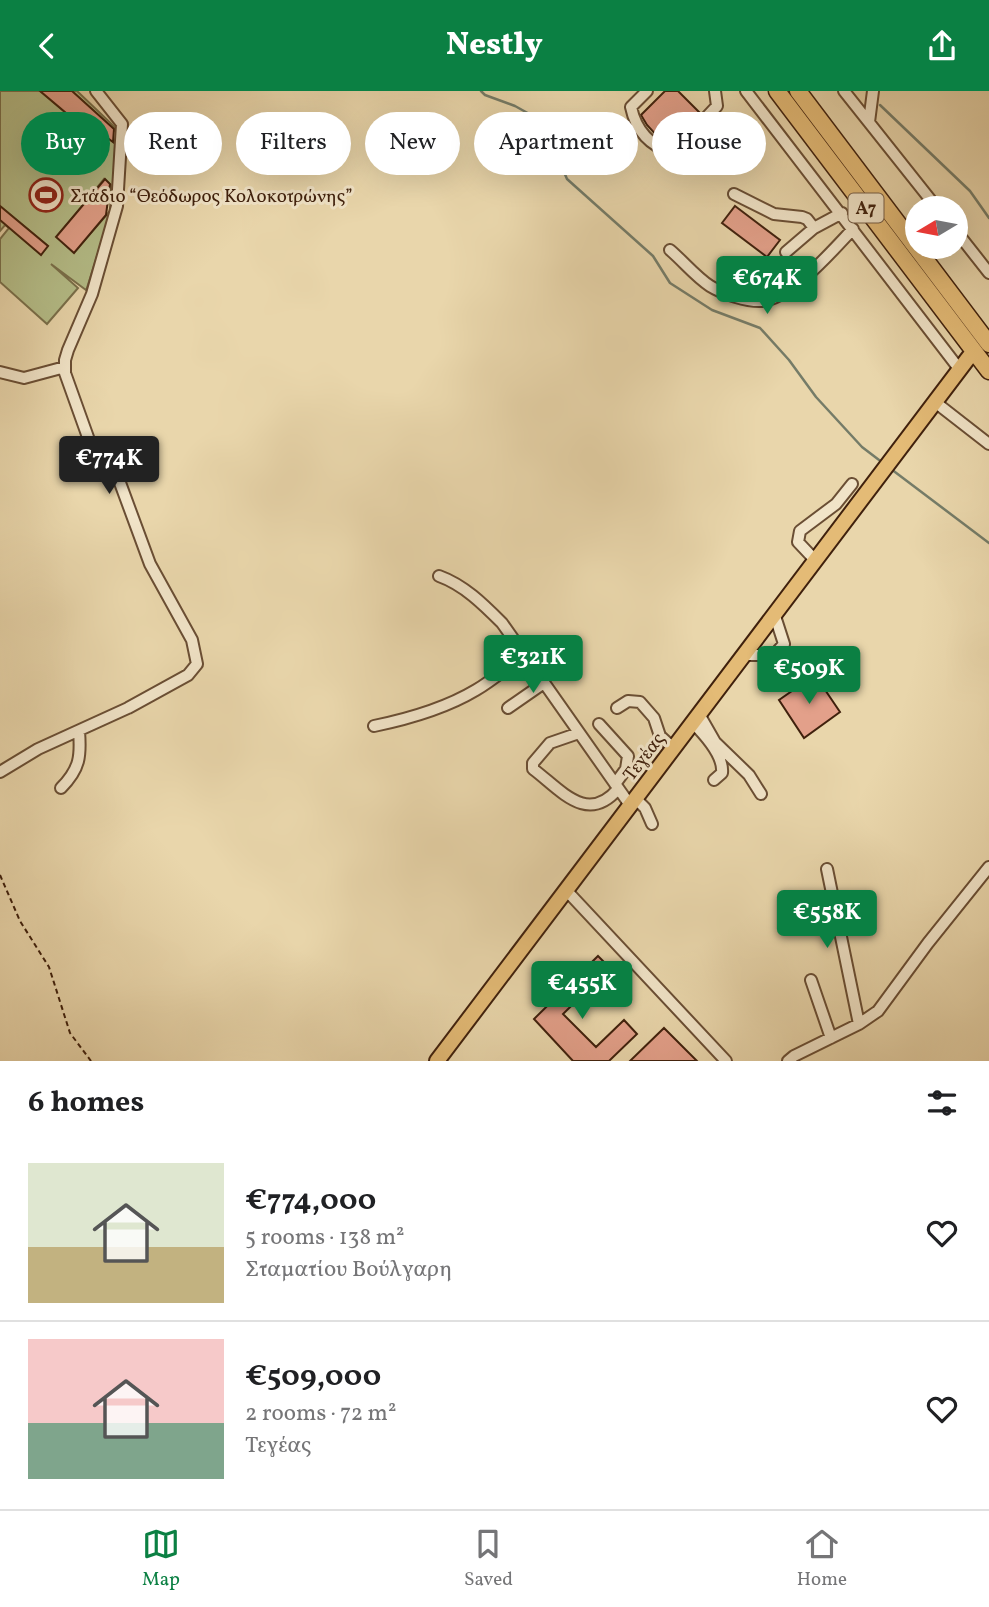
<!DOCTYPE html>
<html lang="en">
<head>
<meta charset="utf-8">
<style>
  :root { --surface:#fff; --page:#f6f6f6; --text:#202124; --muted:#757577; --line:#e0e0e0; --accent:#0b8043 }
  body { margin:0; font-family:Vollkorn,serif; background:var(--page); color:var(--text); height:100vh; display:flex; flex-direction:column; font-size:26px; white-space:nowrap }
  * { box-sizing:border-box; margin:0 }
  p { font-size:23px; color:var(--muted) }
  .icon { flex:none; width:38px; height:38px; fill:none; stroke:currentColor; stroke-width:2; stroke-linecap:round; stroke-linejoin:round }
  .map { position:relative; height:970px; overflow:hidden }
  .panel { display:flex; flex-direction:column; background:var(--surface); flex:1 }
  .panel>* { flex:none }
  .banner { position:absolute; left:21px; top:21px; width:948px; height:63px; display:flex; gap:14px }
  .needle { width:46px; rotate:260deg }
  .controls { position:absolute; left:905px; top:105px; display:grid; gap:14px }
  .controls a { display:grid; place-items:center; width:63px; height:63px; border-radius:50%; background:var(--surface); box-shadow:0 7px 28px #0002; font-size:35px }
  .price { position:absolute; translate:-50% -60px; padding:0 16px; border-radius:7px; background:var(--accent); color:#fff; font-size:23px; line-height:46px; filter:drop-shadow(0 2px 4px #0008) }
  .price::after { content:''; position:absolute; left:50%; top:42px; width:21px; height:16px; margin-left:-10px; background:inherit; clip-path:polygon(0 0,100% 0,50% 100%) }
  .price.current { background:#222; color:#fff }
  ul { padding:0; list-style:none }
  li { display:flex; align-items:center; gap:21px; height:175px; padding:0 28px }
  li+li { border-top:2px solid var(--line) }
  li span { display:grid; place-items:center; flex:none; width:196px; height:140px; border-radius:0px; color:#555 }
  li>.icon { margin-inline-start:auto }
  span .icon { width:84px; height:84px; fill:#fffc; stroke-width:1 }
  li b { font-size:30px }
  h2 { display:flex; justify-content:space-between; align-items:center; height:84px; padding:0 28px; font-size:30px }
  .tag { padding:0 24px; border-radius:32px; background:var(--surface); box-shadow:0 7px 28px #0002; font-size:24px; line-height:63px }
  .tag.current { background:var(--accent); color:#fff }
  header { display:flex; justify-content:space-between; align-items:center; height:91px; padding:0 28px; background:var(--accent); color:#fff; font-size:32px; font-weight:800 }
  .dock { display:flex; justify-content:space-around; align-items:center; height:98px; border-top:2px solid var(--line); background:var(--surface); font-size:19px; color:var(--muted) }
  .dock a { display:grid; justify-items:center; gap:4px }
  .dock .current { color:var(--accent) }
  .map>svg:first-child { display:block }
  .green { fill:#b5be89; stroke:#7a704b; stroke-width:2; fill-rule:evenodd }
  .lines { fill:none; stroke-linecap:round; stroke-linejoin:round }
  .stream { stroke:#757c68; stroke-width:2.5 }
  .building { fill:#e3a08a; stroke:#40210d; stroke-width:2 }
  .minor-casing { stroke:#6a4e34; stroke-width:14 }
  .major-casing { stroke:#40210d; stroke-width:18 }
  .highway-casing { stroke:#40210d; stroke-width:19 }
  .path { stroke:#40210d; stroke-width:2; stroke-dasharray:5 3.5; stroke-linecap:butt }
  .minor { stroke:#f1e4c8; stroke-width:10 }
  .major { stroke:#e4bb76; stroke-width:14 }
  .highway { stroke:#e4bb76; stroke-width:16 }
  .labels { text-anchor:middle; stroke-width:6; stroke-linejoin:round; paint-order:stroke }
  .shield { fill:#f1e4c8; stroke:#755c45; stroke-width:2 }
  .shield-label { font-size:18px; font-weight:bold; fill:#40210d }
  .poi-label { font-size:19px; fill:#40210d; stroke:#f1e4c8; text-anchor:start }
  .street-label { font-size:19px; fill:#40210d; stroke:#f1e4c8 }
</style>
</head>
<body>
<header><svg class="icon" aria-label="back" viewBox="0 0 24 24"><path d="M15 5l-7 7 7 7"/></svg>Nestly<svg class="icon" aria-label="share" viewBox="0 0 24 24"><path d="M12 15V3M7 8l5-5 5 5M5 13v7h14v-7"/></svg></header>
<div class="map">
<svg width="989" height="970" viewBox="0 0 989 970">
  <rect width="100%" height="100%" fill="#e9d6ab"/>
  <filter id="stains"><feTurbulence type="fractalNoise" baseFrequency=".00286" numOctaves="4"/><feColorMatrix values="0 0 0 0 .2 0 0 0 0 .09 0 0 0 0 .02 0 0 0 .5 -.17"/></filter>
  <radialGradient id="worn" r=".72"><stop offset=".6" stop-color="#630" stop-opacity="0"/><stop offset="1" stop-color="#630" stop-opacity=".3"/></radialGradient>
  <path class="green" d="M 0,0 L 40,0 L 104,54 L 109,48 L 115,52 L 117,42 L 72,0 L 77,0 L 120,41 L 116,59 L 111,120 L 87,197 L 86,199 L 51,173 L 78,197 L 47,233 L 0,191 L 0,148 L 9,137 L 5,134 L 0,140 L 0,129 L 41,163 L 48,155 L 0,115 ZM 104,88 L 111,94 L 110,120 L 74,161 L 57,146 Z"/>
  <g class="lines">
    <path class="stream" d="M 481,0 L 485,4 L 515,15 L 542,30 L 567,88 L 653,165 L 670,192 L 712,219 L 760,237 L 789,269 L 816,306 L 862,356 L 883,372
      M 880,14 L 970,100 L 989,127
      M 891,378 L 989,452"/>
  </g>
  <path class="building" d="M 40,0 L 72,0 L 114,38 L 113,51 L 109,48 L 104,54 Z
    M 665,0 L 678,0 L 700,22 L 670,52 L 659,47 L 647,34 L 641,24 Z
    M 105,88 L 110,93 L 106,124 L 74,162 L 56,146 Z
    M 0,115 L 48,155 L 41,164 L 0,129 Z
    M 735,115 L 780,149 L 767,166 L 722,132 Z
    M 815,584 L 840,621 L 804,647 L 779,609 Z
    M 598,865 L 610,877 L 563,923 L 596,956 L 624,929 L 637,943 L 609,970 L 573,970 L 534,928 Z
    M 664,937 L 697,970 L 630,970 Z"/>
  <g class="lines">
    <defs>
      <path id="minor" d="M 647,0 L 631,16 C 636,40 650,55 673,62 L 717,15 L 715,0
        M 746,0 L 960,279
        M 844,0 L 937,117
        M 869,31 L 873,0
        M 734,103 L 774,123 L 802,126 L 807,128 L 814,137
        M 956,140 L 989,182
        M 670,159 C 683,170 696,186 710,195 C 723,203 747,211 762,210 C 791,208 833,159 853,138
        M 786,161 L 814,137 L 842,122
        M 0,281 L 24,287 L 65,276
        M 935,311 L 989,353
        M 815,469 L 798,451 L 800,440 L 836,413 L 852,393
        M 439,485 C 464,494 483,513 502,532 L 630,714
        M 743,564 L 774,564 L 784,553 L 774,522
        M 508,617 L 544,592
        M 617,617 L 628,610 L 640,611 L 654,627 L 660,645 L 673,657
        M 699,623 L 715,651 L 749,684 L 761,703
        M 692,631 C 704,643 724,665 722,682 L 714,689
        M 599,633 L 628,665 L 626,678 L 615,693
        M 374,635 C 408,628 446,617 476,599 C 493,589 509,575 525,564
        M 579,642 L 550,652 L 533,672 L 533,678 C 561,699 587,734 618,698
        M 0,681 L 38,658 L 128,617 L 188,584 L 197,573 L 192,549 L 150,473 L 119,389 L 94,363 L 65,282 L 65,269 L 68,259 L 92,203 L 117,115 L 122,33 L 96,0
        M 61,697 C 80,678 81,665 79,640
        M 635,707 L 645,717 L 652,733
        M 827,778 L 859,933
        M 566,799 L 726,970
        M 811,889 L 831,947
        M 788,970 L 794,965 L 859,933 L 878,920 L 928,852 L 989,776"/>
      <path id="major" d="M 437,970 L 969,266"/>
      <path id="highway" d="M 777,0 L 989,280
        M 798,0 L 989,253"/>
    </defs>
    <use href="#minor" class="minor-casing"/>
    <use href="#major" class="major-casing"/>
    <use href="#highway" class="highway-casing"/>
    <path class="path" d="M 0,784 L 20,830 L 49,876 L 70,942 L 91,970"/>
    <use href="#minor" class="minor"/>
    <use href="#major" class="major"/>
    <use href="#highway" class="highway"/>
  </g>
  <defs>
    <symbol id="stadium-ring" viewBox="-11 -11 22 22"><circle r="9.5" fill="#f1e4c8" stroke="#8f2418" stroke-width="1.5"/><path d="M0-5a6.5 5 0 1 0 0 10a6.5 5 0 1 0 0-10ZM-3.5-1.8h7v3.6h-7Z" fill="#8f2418"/></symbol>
  </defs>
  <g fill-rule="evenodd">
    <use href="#stadium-ring" x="27" y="85" width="38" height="38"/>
  </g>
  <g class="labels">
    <rect class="shield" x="848.5" y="102.5" width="35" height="29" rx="5"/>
    <g class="shield-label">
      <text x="866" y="123">Α7</text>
    </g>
    <g class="poi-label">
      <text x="70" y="111">Στάδιο “Θεόδωρος Κολοκοτρώνης”</text>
    </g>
    <g class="street-label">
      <text transform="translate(643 665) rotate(-53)" y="7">Τεγέας</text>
    </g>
  </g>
  <rect width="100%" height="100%" filter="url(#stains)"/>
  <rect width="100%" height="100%" fill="url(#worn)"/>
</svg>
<div class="controls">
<a><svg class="needle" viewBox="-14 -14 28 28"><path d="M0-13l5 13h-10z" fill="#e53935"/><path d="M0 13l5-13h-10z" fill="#757577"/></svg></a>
</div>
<b class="price" style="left:767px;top:225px">€674K</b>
<b class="price current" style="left:109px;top:405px">€774K</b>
<b class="price" style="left:533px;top:604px">€321K</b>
<b class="price" style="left:809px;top:615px">€509K</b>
<b class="price" style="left:827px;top:859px">€558K</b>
<b class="price" style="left:582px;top:930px">€455K</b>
<div class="banner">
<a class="tag current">Buy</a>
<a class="tag">Rent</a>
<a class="tag">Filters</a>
<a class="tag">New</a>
<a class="tag">Apartment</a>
<a class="tag">House</a>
</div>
</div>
<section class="panel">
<h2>6 homes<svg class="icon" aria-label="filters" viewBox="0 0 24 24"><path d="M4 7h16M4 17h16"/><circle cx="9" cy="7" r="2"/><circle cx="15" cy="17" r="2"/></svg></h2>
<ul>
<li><span style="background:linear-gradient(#dfe7d0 60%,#c2b280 0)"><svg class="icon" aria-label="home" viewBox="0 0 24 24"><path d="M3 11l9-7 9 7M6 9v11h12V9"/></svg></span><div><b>€774,000</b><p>5 rooms · 138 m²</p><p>Σταματίου Βούλγαρη</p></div><svg class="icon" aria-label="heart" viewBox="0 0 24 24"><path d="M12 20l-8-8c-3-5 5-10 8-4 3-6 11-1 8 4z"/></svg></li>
<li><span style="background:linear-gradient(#f6c9c9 60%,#7fa58c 0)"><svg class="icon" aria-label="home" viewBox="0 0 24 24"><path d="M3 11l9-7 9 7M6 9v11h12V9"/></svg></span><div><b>€509,000</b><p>2 rooms · 72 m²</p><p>Τεγέας</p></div><svg class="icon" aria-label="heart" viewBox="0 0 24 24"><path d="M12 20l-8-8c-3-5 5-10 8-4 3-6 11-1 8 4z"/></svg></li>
</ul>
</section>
<nav class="dock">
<a class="current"><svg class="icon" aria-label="map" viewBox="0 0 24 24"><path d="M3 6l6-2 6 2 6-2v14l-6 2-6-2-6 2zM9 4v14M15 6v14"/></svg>Map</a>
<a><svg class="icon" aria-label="saved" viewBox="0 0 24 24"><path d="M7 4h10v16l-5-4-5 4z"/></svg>Saved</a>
<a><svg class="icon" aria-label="home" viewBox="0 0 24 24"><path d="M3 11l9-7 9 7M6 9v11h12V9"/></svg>Home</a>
</nav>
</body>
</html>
